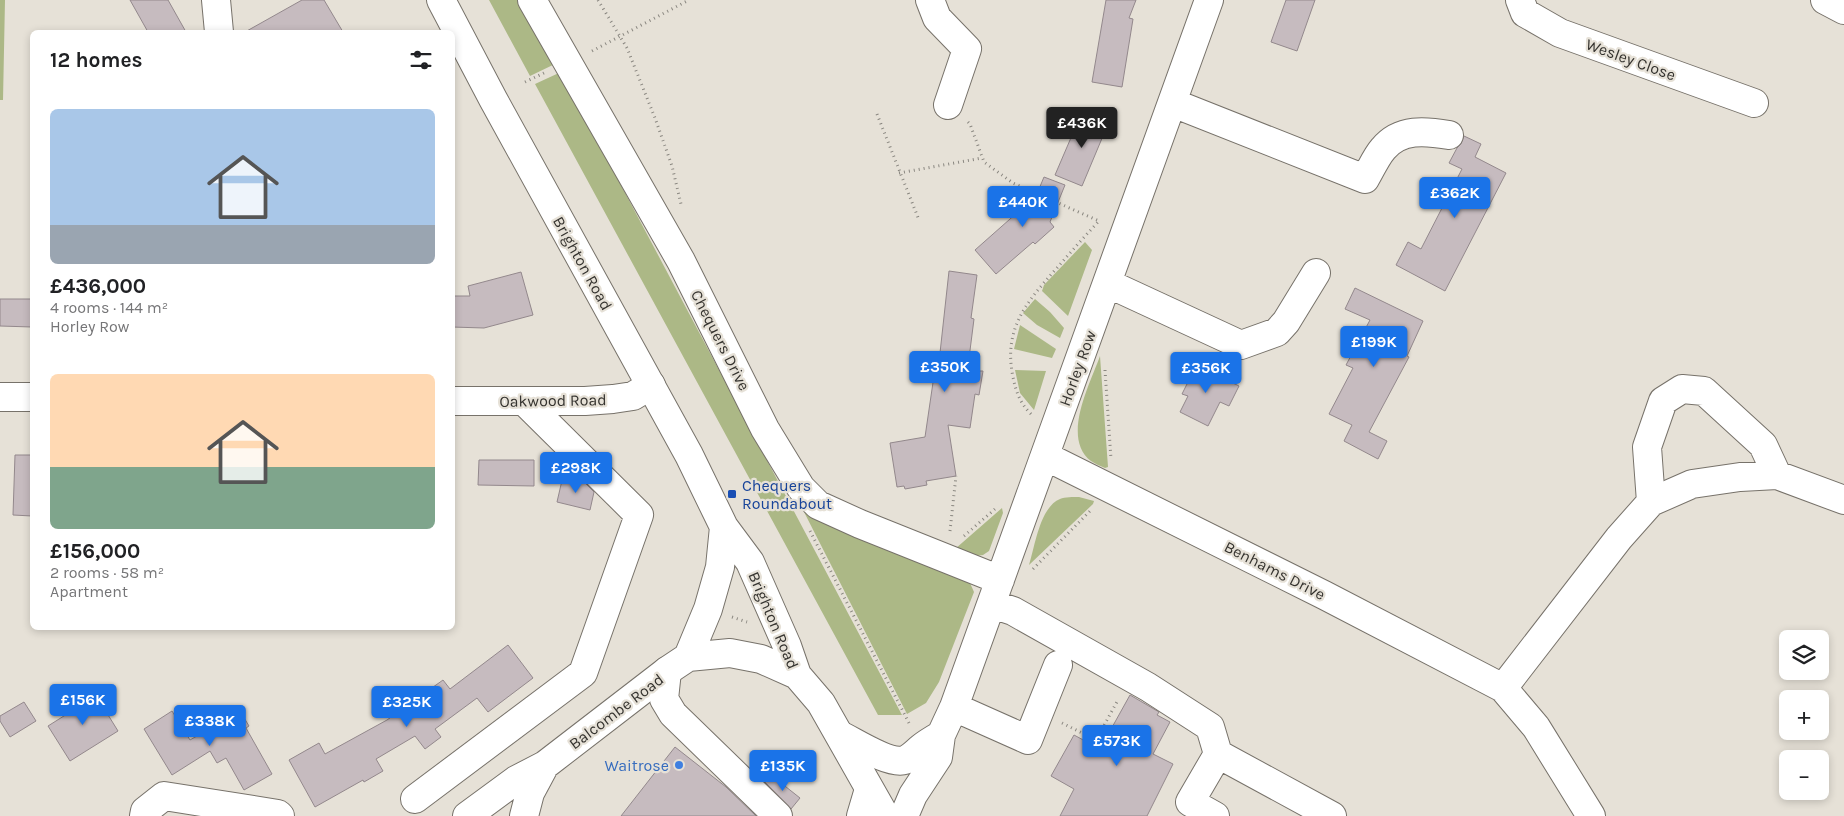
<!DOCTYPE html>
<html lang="en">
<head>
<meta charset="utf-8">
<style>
  :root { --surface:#fff; --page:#f6f6f6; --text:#202124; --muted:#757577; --accent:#1a73e8 }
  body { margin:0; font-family:Karla,sans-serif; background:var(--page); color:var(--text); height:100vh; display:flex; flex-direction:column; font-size:19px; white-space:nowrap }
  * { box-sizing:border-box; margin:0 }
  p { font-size:16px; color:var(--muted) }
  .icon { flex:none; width:28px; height:28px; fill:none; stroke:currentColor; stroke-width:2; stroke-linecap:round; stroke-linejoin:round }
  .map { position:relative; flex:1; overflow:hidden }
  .sheet { position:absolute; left:30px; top:30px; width:425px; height:600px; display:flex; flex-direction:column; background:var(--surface); border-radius:8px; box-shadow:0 2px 8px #0003 }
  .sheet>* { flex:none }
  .controls { position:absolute; left:1779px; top:630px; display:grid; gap:10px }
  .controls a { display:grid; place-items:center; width:50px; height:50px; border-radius:8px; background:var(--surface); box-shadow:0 2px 8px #0003; font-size:25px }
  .price { position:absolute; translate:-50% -42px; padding:0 11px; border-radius:5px; background:var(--accent); color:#fff; font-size:16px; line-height:32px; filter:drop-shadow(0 1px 2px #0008) }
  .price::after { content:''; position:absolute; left:50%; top:30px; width:15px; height:11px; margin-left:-8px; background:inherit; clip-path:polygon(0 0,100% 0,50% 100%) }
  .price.current { background:#222; color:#fff }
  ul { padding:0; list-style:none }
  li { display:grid; align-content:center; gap:10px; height:265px; padding:0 20px }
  li span { display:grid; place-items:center; height:155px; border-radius:8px; color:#555 }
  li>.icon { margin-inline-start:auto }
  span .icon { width:90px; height:90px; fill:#fffc; stroke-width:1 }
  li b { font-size:21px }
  h2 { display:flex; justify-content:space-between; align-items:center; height:60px; padding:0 20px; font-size:21px }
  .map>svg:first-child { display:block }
  .green { fill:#acb886 }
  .building { fill:#c6bbbf; stroke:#93888c }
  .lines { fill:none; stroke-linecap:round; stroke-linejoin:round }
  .minor-casing { stroke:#77726a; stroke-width:30 }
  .major-casing { stroke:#77726a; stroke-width:30 }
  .path { stroke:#8a8780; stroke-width:3; stroke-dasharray:1 4; stroke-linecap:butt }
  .minor { stroke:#fff; stroke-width:28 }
  .major { stroke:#fff; stroke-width:28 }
  .transit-dot { fill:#1a4fb4; stroke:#e6e1d7; stroke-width:2 }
  .shop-dot { fill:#3f7fe0; stroke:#e6e1d7; stroke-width:2 }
  .labels { text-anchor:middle; stroke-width:4.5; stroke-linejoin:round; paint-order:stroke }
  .street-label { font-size:16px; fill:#35332f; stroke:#e6e1d7 }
  .transit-label { font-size:16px; fill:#164399; stroke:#e6e1d7; text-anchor:start }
  .shop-label { font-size:16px; fill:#366cbe; stroke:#e6e1d7; text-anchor:end }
</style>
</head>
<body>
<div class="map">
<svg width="1844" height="816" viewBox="0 0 1844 816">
  <rect width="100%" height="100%" fill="#e6e1d7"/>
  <path class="green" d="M 0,0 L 5,0 L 3,100 L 0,100 Z
    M 489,0 L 523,0 L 557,63 L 530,76 Z
    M 561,72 L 902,715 L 878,715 L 535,84 Z
    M 1085,242 L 1092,250 L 1068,316 L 1042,291 L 1044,285 Z
    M 1035,299 L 1050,312 L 1064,328 L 1060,338 L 1037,325 L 1023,313 Z
    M 1020,325 L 1056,349 L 1052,358 L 1014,349 Z
    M 1100,356 L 1108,467 L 1105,468 C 1101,466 1095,464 1091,461 C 1061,438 1090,384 1100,356 Z
    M 1015,370 L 1046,371 L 1034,410 L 1020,393 Z
    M 1079,497 L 1094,501 L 1093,504 L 1029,565 C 1035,546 1040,507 1060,499 C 1065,497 1073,497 1079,497 Z
    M 1002,508 L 1003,513 L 989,551 L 983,555 L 975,556 L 955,549 Z
    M 803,510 L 961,575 L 970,583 L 974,592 L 939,682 L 926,703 L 907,714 Z"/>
  <path class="building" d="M 130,0 L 168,0 L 186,32 L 148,32 Z
    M 302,0 L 324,0 L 343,32 L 245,32 Z
    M 1106,0 L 1136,0 L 1129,18 L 1133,19 L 1122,87 L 1092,82 Z
    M 1286,0 L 1315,0 L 1297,51 L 1271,42 Z
    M 1082,112 L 1108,124 L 1082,186 L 1055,175 Z
    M 1464,136 L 1481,144 L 1475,157 L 1506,173 L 1445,291 L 1396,265 L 1408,242 L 1421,249 L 1462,169 L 1449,163 L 1457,148 L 1461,144 Z
    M 1044,177 L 1065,185 L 1050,222 L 1054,227 L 1035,244 L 1033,242 L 996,274 L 975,250 L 1036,196 Z
    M 949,271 L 977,275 L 971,318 L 974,319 L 968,366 L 978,368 L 978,371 L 983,371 L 979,395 L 975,394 L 970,428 L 948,425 L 956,476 L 926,481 L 927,485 L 905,489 L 904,486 L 897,487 L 890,443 L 925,437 L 936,362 L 939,362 Z
    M 521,272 L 533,315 L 484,328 L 452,327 L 452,296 L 470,296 L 468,286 Z
    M 1355,288 L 1423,321 L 1407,356 L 1409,357 L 1369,432 L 1387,441 L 1378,459 L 1344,441 L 1352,425 L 1329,414 L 1353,368 L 1346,365 L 1370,320 L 1345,309 Z
    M 0,299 L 32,299 L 32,327 L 0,326 Z
    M 1194,364 L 1239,386 L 1229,406 L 1220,402 L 1208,426 L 1180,412 L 1188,396 L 1182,394 L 1187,384 L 1185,382 Z
    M 15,455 L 32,455 L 32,516 L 13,515 Z
    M 479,460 L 534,460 L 534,486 L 478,485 Z
    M 563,476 L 583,481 L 594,492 L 590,510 L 557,502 Z
    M 508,645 L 533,678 L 488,712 L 477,698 L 435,729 L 441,737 L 425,749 L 415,736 L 376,759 L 383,771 L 364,782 L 363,780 L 315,807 L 289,760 L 319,743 L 325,754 L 387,720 L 443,680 L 450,689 Z
    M 92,689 L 118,731 L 70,761 L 48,726 L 75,709 L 71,702 Z
    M 1130,695 L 1159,712 L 1157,715 L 1170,722 L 1153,754 L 1173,764 L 1147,816 L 1060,816 L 1074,789 L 1051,776 L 1074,735 L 1100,749 Z
    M 24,702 L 36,721 L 10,737 L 0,721 L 0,716 Z
    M 172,711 L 190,740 L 240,711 L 249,726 L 246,728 L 272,774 L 244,790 L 226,758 L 217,763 L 210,751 L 172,775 L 144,729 Z
    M 675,747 L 726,787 L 756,816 L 621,816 Z
    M 771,775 L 800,798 L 791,809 L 765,782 Z"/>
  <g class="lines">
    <defs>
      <path id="minor" d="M 216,0 L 219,32
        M 532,0 L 681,261 L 765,429 L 801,488 L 818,505 L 860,524 L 1000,580
        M 930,0 L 937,18 L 967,49 L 948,105
        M 1520,0 L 1525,13 L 1560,33 L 1754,103
        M 1825,0 L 1844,10
        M 1173,103 L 1365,179 C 1371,169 1376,157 1383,149 C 1400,128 1426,131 1449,135
        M 1107,283 L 1241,345 L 1277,332 L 1286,322 L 1316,273
        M 0,397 L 32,397
        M 452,401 L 585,401 L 613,399 L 633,396 L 651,385
        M 1045,456 L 1324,595 L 1503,688 L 1536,727 L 1591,816
        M 1651,502 L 1647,447 L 1663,401 L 1682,389 L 1704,391 L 1763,445 L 1777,475
        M 992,604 L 1013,611 L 1148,687 L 1210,727 L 1218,754 L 1332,816
        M 667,671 L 664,699 L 673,714 L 778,816
        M 1503,688 L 1619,538 L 1651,502 L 1692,484 L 1740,477 L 1777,475 L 1844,500
        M 954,707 L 1028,740 L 1058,665
        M 840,735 C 855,742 889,765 905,760 C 912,757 916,752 921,748 C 927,743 934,739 941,735
        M 415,799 L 583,673 L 639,515 L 524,401
        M 144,816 L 145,811 L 164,796 L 278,814 L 280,816
        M 861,816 L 869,789
        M 904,816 L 913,795 L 938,757 L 941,735 L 954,707 L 1209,0
        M 1215,816 L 1190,802 L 1218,754"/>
      <path id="major" d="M 441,0 L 493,99 L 689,455 L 724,527 L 750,562 L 787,646 L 797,675 L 821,703 L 885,816
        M 688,657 L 708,609 L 720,567 L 724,527
        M 467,816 L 516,780 L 545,765 L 667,671 L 688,657 L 730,653 L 761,659 L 797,675
        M 524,816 L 530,793 L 545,765"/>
    </defs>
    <use href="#minor" class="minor-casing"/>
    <use href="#major" class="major-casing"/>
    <path class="path" d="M 598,0 L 627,48 L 655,118 L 672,166 L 681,204
      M 592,51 L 689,0
      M 525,82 L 544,73
      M 877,114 L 919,220
      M 968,122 L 970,124 L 984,162 L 1013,183 L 1099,221
      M 899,173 L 982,158
      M 1105,370 L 1111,459
      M 1031,414 C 1020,403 1016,392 1013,377 C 1003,329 1026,303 1056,269 C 1070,253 1084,237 1099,221
      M 810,531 L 909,723
      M 950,531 L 956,476
      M 964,536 L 995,509
      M 1033,569 L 1092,509
      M 732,617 L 747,622
      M 1062,723 L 1096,740 L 1118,700"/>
    <use href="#minor" class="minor"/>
    <use href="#major" class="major"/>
  </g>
  <rect class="transit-dot" x="727" y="489" width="10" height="10" rx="2.5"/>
  <circle class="shop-dot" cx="679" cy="765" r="5"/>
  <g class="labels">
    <g class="street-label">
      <text transform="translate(1631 59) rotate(20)" y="6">Wesley Close</text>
      <text transform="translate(583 263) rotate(61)" y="6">Brighton Road</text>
      <text transform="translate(721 340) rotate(63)" y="6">Chequers Drive</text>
      <text transform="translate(1077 368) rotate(-70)" y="6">Horley Row</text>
      <text transform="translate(553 400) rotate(-1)" y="6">Oakwood Road</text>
      <text transform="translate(1275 570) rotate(27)" y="6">Benhams Drive</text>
      <text transform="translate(774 620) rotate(67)" y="6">Brighton Road</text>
      <text transform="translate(616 711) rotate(-37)" y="6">Balcombe Road</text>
    </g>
    <g class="transit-label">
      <text x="742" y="491">Chequers<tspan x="742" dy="18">Roundabout</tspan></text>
    </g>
    <g class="shop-label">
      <text x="669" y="771">Waitrose</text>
    </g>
  </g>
</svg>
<div class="controls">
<a><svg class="icon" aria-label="layers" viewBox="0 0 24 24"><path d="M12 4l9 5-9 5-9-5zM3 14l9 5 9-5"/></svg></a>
<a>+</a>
<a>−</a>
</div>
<b class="price current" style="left:1082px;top:149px">£436K</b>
<b class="price" style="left:1455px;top:219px">£362K</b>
<b class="price" style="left:1023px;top:228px">£440K</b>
<b class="price" style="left:1374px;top:368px">£199K</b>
<b class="price" style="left:945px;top:393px">£350K</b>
<b class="price" style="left:1206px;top:394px">£356K</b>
<b class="price" style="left:576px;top:494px">£298K</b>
<b class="price" style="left:83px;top:726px">£156K</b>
<b class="price" style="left:407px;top:728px">£325K</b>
<b class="price" style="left:210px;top:747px">£338K</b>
<b class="price" style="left:1117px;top:767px">£573K</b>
<b class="price" style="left:783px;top:792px">£135K</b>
<section class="sheet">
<h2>12 homes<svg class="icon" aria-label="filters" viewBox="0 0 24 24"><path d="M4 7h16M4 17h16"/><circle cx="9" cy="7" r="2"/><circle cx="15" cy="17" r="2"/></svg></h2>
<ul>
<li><span style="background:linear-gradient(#a9c7e8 75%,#9aa5b1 0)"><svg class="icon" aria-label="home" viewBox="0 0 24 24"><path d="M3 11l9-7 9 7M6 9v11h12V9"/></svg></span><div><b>£436,000</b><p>4 rooms · 144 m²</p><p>Horley Row</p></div></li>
<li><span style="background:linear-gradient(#ffd9b3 60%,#7fa58c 0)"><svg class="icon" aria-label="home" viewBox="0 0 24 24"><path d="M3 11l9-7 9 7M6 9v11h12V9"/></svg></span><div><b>£156,000</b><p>2 rooms · 58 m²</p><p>Apartment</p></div></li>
</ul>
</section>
</div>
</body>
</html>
